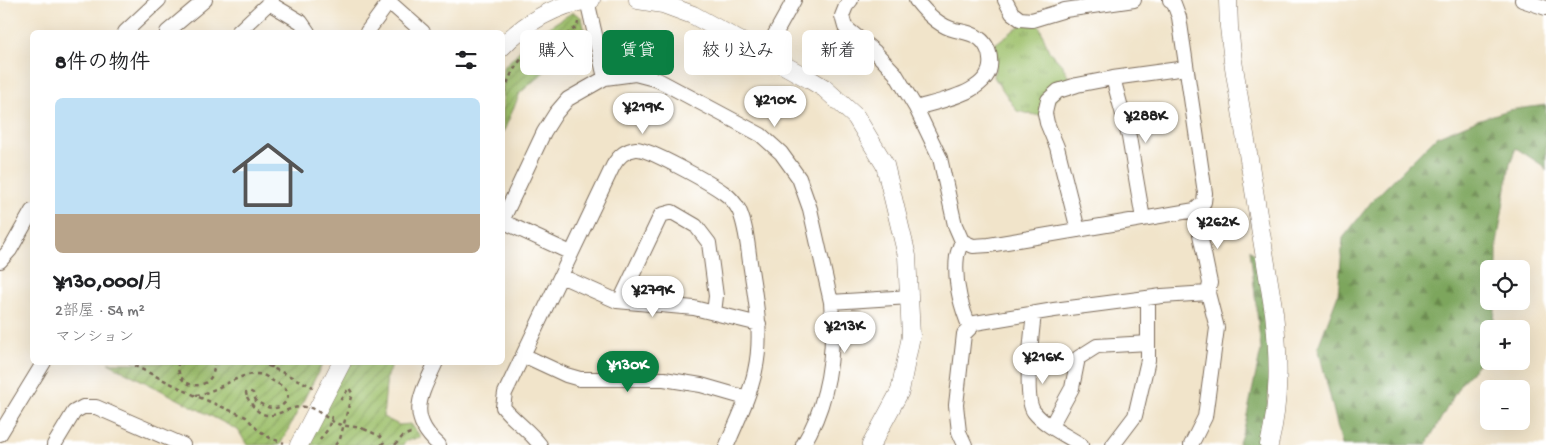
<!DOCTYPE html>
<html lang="ja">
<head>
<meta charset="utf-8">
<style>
  :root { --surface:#fff; --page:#f2f2f2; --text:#202124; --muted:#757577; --accent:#0b8043 }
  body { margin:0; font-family:"Gochi Hand","Klee One",sans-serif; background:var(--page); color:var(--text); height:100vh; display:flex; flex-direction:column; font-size:19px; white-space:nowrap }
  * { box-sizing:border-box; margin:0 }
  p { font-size:16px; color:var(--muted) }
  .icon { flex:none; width:28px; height:28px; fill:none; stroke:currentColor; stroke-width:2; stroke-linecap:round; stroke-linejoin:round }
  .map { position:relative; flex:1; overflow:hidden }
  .drawer { position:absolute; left:30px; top:30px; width:475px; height:335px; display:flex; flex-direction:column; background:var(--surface); border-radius:8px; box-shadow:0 5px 20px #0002 }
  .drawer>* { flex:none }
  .hud { position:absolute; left:520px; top:30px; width:475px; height:45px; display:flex; gap:10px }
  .fabs { position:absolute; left:1480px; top:260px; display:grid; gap:10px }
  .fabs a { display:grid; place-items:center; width:50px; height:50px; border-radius:8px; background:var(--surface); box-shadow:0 5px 20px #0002; font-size:25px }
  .price { position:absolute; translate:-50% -42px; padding:0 11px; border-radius:18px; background:#fff; color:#222; font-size:16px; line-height:32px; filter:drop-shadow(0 1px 2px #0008) }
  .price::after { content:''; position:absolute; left:50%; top:30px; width:15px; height:11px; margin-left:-8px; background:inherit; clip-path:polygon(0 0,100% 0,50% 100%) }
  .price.current { background:var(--accent); color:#fff }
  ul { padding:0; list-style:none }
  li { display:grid; align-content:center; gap:10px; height:265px; padding:0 25px }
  li span { display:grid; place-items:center; height:155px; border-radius:8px; color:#555 }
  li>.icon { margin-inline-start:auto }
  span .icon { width:90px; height:90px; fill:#fffc; stroke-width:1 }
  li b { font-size:21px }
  h2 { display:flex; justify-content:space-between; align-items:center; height:60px; padding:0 25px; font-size:21px }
  .chip { padding:0 18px; border-radius:8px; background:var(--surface); box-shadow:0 5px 20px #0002; font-size:18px; line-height:45px }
  .chip.current { background:var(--accent); color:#fff }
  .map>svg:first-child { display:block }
  .forest { fill:url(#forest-firs); stroke:#5c683e }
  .park { fill:url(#park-tufts); stroke:#6c7444 }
  .garden { fill:url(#garden-furrows); stroke:#6c7444 }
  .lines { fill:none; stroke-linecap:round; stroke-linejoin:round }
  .minor-casing { stroke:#7b6b5a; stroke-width:16 }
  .tertiary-casing { stroke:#7b6b5a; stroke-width:19 }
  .path { stroke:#7b6b5a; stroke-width:2.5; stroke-dasharray:4 4; stroke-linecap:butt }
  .minor { stroke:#fff; stroke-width:14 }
  .tertiary { stroke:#fff; stroke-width:18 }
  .path-bridge { stroke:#7b6b5a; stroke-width:2.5; stroke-dasharray:4 4; stroke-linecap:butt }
</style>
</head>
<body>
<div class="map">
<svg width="1546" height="445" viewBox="0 0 1546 445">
  <defs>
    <pattern id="forest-firs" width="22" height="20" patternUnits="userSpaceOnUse" patternTransform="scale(1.25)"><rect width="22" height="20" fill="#7da65d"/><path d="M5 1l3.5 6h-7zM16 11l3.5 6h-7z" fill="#68874c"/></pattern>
    <pattern id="park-tufts" width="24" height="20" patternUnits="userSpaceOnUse" patternTransform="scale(1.25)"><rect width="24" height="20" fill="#9cbf69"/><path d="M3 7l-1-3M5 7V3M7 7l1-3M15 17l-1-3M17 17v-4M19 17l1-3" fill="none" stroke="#809b56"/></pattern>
    <pattern id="garden-furrows" width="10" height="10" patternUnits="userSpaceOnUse" patternTransform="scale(1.25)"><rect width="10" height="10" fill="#9cbf69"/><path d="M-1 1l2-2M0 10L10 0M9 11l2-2" fill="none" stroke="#809b56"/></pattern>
  </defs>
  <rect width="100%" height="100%" fill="#fff"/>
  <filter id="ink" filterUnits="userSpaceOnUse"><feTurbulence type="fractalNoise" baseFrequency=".02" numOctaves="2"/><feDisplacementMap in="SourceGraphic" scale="10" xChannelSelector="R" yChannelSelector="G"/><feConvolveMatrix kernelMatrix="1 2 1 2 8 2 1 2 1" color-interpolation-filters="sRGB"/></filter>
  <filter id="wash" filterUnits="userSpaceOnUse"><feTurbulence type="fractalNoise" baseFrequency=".0096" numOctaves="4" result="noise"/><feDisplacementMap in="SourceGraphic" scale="20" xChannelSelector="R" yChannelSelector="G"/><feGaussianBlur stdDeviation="1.12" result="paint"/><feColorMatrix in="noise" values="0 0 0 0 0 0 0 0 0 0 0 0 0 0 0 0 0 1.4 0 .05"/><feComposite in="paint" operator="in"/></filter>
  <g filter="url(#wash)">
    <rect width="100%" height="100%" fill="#f1e4ca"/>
    <path class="forest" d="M 1546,105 L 1546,171 L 1545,167 L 1516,148 L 1510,163 L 1497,244 L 1497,269 L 1489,269 L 1489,301 L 1496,301 L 1493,329 L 1489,329 L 1489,351 L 1460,385 L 1426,445 L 1342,445 L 1318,347 L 1338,294 L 1343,238 L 1372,201 L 1436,137 L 1477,120 L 1509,110 Z
      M 1250,249 L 1258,258 L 1272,354 L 1266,426 L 1260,445 L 1238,445 L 1244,429 L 1261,350 Z"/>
    <path class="park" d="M 1038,22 L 1049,51 L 1062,65 L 1072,82 L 1040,116 L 1017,111 L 994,77 L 995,67 L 991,47 L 1021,25 Z"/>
    <path class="garden" d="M 573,12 L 582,18 L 587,43 L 551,66 L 520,93 L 503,133 L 503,68 L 533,37 Z
      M 271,363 L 274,364 L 275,362 L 323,363 L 280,445 L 247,445 L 238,430 L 108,363 Z
      M 340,363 L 393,363 L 387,375 L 383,417 L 399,425 L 411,424 L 421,437 L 406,441 L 403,445 L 296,445 Z"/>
  </g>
  <g filter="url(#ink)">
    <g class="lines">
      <defs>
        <path id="minor" d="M 387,0 L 423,32
          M 851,0 L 846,6 L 842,16 L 845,27 L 875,52 L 895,73 L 916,108 L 940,158 L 955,225 L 962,241 L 973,246 L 989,245 L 1195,210 L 1204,202 L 1205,193 L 1179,17 L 1173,1 L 1170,0
          M 916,0 C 926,13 939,26 955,30 C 964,32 973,33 980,39 C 986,43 990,53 990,59 C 995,92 939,101 916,108
          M 1005,0 L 1012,13 L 1020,19 L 1032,20 L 1065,10 L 1134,0
          M 1522,0 L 1546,8
          M 269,3 L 301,22 L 308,32
          M 125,32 L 159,0
          M 167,32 L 205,0
          M 238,32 L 272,0
          M 367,32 L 389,2
          M 764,54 L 794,0
          M 605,78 L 635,74 L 658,80 L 761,135 L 781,153 L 799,178 L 810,209 L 831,302
          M 1113,78 L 1129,137 L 1143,219
          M 1195,210 L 1210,283 L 1208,293
          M 1078,230 L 1057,147 L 1047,123 L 1045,113 L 1048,100 L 1058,91 L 1077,85 L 1113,78 L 1186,68
          M 962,241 C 960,246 958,251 957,256 C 954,280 961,307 970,328
          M 571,253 L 502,221 L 544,132 L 556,113 L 568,99 L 605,78 L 587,0
          M 0,261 L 10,250 L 32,211
          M 561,276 L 617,301 L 694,308 L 759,324
          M 620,301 L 661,215 L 672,212 L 696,226 L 709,243 L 716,296 L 714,313
          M 1034,313 C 1032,333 1023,398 1034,412 C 1045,426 1066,435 1081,445
          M 523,355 L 566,375 L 580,379 L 664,379 L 701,385 L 746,398
          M 436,362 C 421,395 406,416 439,445
          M 1051,426 L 1072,388 L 1078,358 L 1097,346 L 1148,343
          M 0,434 L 44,362
          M 54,445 L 74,412 L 83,407 L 96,407 L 183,445
          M 540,445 C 529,430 514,421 503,407 L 505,393 L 613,166 C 618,157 625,150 636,149 C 648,148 712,184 724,193 C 730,197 735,203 739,210 C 747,228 748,250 751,269 C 756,303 763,336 755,371 C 750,396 737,421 727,445
          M 803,445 C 829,402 835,351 831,302 L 910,297
          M 965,445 L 959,432 L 956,405 L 964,334 L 975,323 L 1054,310 L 1162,296 L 1208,293 L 1217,328 L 1205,417 L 1191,445
          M 1113,445 L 1135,416 L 1148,360 L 1148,298"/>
        <path id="tertiary" d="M 638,0 L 663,4 L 693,15 L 809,79 L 824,88 L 856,117 L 885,165 L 907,256 L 911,336 L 900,391 L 871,445
          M 1228,0 L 1229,27 L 1233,61 L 1274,313 C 1279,358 1280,401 1269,445
          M 502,47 C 524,23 558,3 591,0
          M 299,445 L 342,362"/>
      </defs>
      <use href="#minor" class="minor-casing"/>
      <use href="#tertiary" class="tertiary-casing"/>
      <path class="path" d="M 502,99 C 508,79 516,58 536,48 C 540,45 546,46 551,44 C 560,40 569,32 577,27 L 578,22
        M 127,362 L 194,395 L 246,417 L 257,429 L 270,438 L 284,443
        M 178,362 C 175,393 217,393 214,362
        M 260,362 L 313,387
        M 271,368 L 274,362
        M 196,395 C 217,393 242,369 263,375 C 266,376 270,379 273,381 C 277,383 283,386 286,390 C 292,398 282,409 273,408 C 267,408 261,404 256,401 L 253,393 L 249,391 L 246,393 L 247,397
        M 364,429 L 380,436 L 383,443
        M 320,440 L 328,429 L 332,416
        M 335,445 L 340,439 L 352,393 L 349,388 L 339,402
        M 381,445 L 384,443 L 387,445
        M 395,445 L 403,436 L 413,432"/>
      <use href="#minor" class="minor"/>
      <use href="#tertiary" class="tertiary"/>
      <path class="path-bridge" d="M 247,397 C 267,433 282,404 307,407 C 318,409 328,420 338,424 C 346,427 356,426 364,429"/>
    </g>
  </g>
</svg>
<div class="fabs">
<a><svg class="icon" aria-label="locate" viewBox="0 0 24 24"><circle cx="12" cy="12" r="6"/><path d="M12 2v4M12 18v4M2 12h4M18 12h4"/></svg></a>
<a>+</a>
<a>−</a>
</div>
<b class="price" style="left:775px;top:128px">¥210K</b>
<b class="price" style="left:643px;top:135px">¥219K</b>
<b class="price" style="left:1146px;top:144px">¥288K</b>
<b class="price" style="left:1218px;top:250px">¥262K</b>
<b class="price" style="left:653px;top:318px">¥279K</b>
<b class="price" style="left:845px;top:354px">¥213K</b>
<b class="price" style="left:1043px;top:385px">¥216K</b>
<b class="price current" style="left:628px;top:393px">¥130K</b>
<div class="hud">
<a class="chip">購入</a>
<a class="chip current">賃貸</a>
<a class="chip">絞り込み</a>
<a class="chip">新着</a>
</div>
<section class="drawer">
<h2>8件の物件<svg class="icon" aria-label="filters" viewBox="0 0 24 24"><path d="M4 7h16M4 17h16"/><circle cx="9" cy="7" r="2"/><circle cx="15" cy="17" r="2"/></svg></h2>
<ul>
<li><span style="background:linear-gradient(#bfe0f5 75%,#b9a48a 0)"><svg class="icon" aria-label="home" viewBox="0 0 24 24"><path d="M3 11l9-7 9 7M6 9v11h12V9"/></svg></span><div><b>¥130,000/月</b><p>2部屋 · 54 m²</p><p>マンション</p></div></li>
</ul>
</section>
</div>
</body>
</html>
